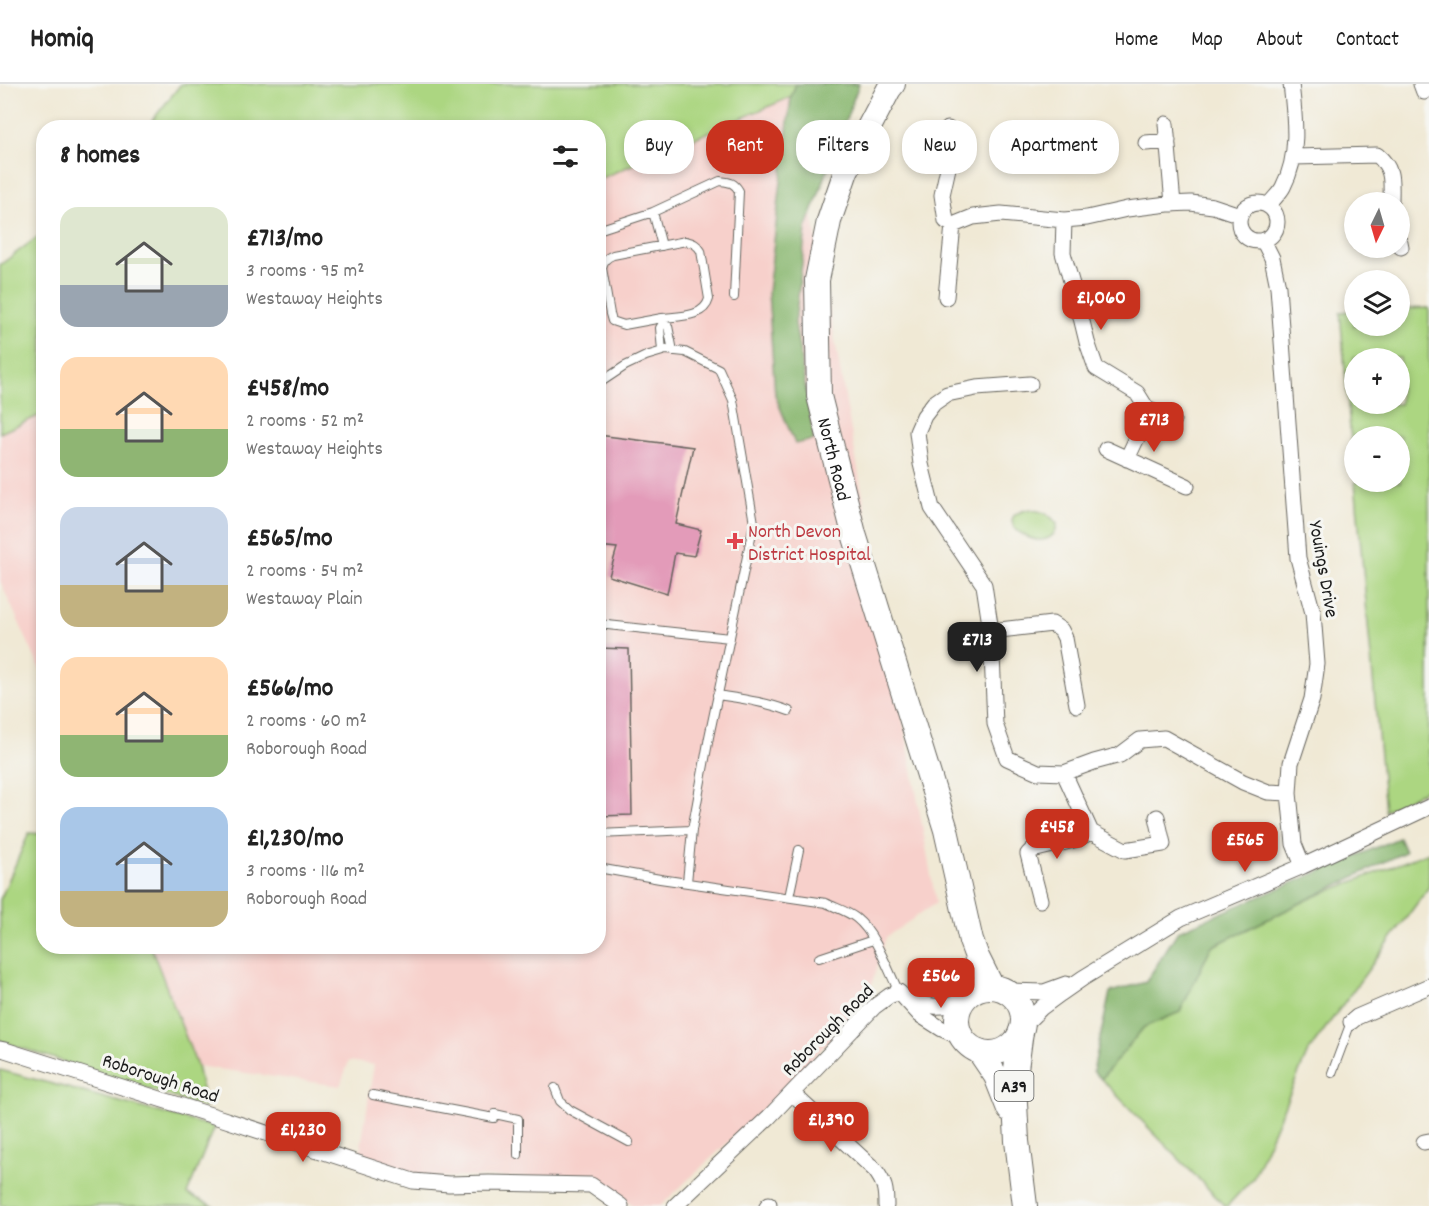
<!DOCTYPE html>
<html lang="en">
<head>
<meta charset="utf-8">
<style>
  :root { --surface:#fff; --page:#f2f2f2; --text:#222; --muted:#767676; --line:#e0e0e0; --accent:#c8321e }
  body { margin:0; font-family:Dekko,sans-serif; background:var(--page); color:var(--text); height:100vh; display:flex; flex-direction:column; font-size:22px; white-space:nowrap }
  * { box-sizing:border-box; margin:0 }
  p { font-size:20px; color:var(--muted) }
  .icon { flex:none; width:33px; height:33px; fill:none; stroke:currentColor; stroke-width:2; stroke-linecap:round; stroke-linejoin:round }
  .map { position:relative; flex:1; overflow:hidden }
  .panel { position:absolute; left:36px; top:36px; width:570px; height:834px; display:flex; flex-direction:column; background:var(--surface); border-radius:24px; box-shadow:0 3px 9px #0003 }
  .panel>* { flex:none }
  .guide { position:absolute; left:624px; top:36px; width:570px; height:54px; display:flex; gap:12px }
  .needle { width:39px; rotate:185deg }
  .fabs { position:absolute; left:1344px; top:108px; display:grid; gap:12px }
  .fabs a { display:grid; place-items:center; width:66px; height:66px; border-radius:50%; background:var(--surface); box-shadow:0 3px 9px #0003; font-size:30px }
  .price { position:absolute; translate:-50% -51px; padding:0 14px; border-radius:12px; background:var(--accent); color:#fff; font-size:20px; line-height:39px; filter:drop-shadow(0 2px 3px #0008) }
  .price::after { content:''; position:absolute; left:50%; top:36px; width:18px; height:14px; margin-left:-9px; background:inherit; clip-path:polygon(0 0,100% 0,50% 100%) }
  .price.selected { background:#222; color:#fff }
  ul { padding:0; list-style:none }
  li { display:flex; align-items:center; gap:18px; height:150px; padding:0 24px }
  li span { display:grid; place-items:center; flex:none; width:168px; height:120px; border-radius:18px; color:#555 }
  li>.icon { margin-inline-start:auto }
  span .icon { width:72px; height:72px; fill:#fffc; stroke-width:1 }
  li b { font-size:26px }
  h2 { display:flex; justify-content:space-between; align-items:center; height:72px; padding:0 24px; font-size:26px }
  .pill { padding:0 21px; border-radius:24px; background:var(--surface); box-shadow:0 3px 9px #0003; font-size:21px; line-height:54px }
  .pill.selected { background:var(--accent); color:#fff }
  header { display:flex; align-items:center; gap:36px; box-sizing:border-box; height:84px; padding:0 30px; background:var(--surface); border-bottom:2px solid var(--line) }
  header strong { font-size:28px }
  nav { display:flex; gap:33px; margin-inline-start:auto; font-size:21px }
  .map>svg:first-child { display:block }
  .built { fill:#f7d0cb }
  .green { fill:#acd681; stroke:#64794e; stroke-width:1.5; fill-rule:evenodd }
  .forest { fill:#89b76f; stroke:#526a46; stroke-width:1.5 }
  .building { fill:#e39bb9 }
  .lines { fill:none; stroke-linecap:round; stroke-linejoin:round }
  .service-casing { stroke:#66645d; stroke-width:10 }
  .minor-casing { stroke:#66645d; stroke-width:17 }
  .primary-casing { stroke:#66645d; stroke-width:26 }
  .service { stroke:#fff; stroke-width:8 }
  .minor { stroke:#fff; stroke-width:15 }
  .primary { stroke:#fff; stroke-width:24 }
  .health-dot { fill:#e0444e; stroke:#f6f6f2; stroke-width:2 }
  .labels { text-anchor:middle; stroke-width:6; stroke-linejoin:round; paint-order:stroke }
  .shield { fill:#f6f6f2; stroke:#5d5d5c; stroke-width:1.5 }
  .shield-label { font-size:18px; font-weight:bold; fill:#1c1c1c }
  .street-label { font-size:20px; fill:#1c1c1c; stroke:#f6f6f2 }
  .health-label { font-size:20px; fill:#be3a42; stroke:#f6f6f2; text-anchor:start }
</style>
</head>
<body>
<header>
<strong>Homiq</strong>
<nav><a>Home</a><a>Map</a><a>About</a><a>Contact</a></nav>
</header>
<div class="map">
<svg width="1429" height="1122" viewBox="0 0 1429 1122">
  <rect width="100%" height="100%" fill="#f6f6f2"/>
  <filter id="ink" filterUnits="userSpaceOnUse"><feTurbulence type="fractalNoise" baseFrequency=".0167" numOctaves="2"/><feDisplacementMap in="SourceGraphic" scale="12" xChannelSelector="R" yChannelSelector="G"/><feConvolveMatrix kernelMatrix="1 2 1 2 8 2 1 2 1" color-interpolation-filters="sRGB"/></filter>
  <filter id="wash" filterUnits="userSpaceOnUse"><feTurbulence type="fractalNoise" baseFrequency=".008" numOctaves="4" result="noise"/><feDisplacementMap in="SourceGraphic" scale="24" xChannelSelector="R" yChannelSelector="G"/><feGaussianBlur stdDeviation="1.35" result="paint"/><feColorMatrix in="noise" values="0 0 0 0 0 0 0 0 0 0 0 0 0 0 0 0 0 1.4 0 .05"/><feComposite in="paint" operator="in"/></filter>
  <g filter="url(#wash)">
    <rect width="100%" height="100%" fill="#f0e9d5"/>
    <path class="built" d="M 791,13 L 936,819 L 886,853 L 866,919 L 757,1031 L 660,1122 L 633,1122 L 598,1093 L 418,1093 L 359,1075 L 374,981 L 349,977 L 340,1002 L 197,982 L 151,863 L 598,862 L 599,95 Z
      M 43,330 L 43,591 L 0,497 L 0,349 Z"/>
    <path class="green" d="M 181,0 L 796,0 L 791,13 L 599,95 L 598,44 L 147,43 Z
      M 43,149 L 43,330 L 0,349 L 0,181 Z
      M 1429,224 L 1429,704 L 1385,727 L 1355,398 L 1400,398 L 1400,352 L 1354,352 L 1354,392 L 1340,228 L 1354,227 L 1354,242 L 1400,242 L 1400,225 ZM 1354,274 L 1400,274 L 1400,320 L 1354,320 Z
      M 1027,426 C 1041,426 1049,429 1057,440 C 1053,479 982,435 1027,426 Z
      M 29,749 L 43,750 L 44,862 L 151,863 L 197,982 L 206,1024 L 0,957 L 0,816 Z
      M 1429,768 L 1429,803 L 1308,968 L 1253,1094 L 1227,1122 L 1225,1122 L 1101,995 L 1144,943 L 1180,928 L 1211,863 L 1311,814 Z
      M 0,986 L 214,1043 L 187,1110 L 214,1122 L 0,1122 Z"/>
    <path class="forest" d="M 796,0 L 859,0 L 806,145 L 795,239 L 814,356 L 795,360 L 775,311 L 768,208 L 791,13 Z
      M 1399,754 L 1405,768 L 1211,863 L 1180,928 L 1144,943 L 1101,995 L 1093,987 L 1110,908 L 1146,898 L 1178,847 Z"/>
    <g id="blocks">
      <path class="building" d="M 598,351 L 693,363 L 676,440 L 701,446 L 694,472 L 675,469 L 667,510 L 609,492 L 617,464 L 598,462 Z
        M 598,564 L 629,565 L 632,731 L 598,732 Z"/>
    </g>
  </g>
  <g filter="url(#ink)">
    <use href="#blocks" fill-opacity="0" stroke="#66645d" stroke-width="1.5"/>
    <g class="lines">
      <defs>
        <path id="service" d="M 653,128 L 662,162
          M 598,146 L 653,128 L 720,97 C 729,98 734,98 739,107 L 734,213
          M 662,234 C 678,232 704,234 709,215 L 701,167 C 697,160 693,159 686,157 L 613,171 C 606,174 603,177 602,184 L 610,230 L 612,237 L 624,241 L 662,234 L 663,239
          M 662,267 L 660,244 L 663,239 L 668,242 L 673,267
          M 598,300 L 625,282 L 646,272 L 666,266 L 685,268 L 719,285 L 733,316 L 754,439 L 709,653 L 692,746 L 687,798
          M 598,540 L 730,554
          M 717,611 C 742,615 766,618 789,627
          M 598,750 L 692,746
          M 598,784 L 660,795 L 826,819 C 836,824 847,827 856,834 C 876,850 888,886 899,908
          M 789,813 L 799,766
          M 819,874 L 873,856
          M 1332,989 L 1351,938
          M 555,1004 L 560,1017 L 570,1026 L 629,1058
          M 373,1011 L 494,1034
          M 495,1030 L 518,1035 L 518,1071"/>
        <path id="minor" d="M 1421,0 L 1424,8
          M 1166,40 L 1173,120
          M 1146,59 L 1168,57
          M 1294,73 L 1377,71 C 1394,85 1391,97 1391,118
          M1239 138a19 19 0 1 1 38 0a19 19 0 1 1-38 0Z
          M 1269,121 C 1273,115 1280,109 1283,103 C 1300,71 1295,34 1291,0
          M 1064,136 L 1063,169 L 1079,225 L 1087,258 L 1096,284 L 1137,309 L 1147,325 L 1173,336
          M 953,141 L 973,133 L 1001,130 L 1064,136 L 1087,134 L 1127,125 L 1168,120 L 1191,119 L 1213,122 L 1240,131
          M 1263,156 L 1272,174 L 1278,203 L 1298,474 L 1313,529 L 1317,580 L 1312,615 L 1291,679 L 1289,709 L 1294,760 L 1303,782
          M 1400,158 L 1401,163
          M 946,213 L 953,141 L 946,137 L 942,111 L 950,75 L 948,45
          M 1030,300 L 976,304 L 947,310 L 934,319 L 924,332 L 917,348 L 921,380 L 932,424 L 984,501 L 991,547 L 995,640 L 1007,674 L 1038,688 L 1064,689 L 1094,678 L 1120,671 L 1140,656 L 1164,654 L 1243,698 L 1268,708 L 1289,709
          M 1106,365 L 1187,402
          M 1127,375 L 1143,341 L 1147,325
          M 991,547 L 1052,540 L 1061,546 L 1065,554 L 1077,621
          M 1064,689 L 1091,748 L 1125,766 L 1163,760 L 1157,733
          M 1040,816 L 1028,770 L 1032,766 L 1074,756 L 1091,748
          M 1007,907 L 1044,908 L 1066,900
          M 906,915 C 931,923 938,926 963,916
          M 1351,938 L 1357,933 L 1429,902
          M 1022,943 L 1041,924 L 1060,910 L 1083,894 L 1181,834 L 1303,782 L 1429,723
          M 0,965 L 5,966 L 217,1033 L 413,1097 L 449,1100 L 489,1099 L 591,1101 L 621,1122
          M 792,1009 L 875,1086 C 885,1099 886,1106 886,1122
          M 1424,1058 L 1429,1057
          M 675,1122 L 769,1033 L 874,923 L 889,912 L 899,908 L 920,931 L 942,945 L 962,954
          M 767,1122 L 769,1120"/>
        <g id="primary">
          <path id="s1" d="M 893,0 L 889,5 L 846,87 L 829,137 L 817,196 L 819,312 L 854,450 L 946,746 L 971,857 L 977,873 L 992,903"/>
          <circle cx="990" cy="936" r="33"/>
          <path d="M 1021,947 L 1014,1000 L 1017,1057 L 1025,1122"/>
          <path d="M 979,967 L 996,992 L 1009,1025"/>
        </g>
      </defs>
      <use href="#service" class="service-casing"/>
      <use href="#minor" class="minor-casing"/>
      <use href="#primary" class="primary-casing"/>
      <use href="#service" class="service"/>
      <use href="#minor" class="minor"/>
      <use href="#primary" class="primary"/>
    </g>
  </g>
  <path class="health-dot" d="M732 448h6v6h6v6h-6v6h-6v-6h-6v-6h6z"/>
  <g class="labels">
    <rect class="shield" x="994.5" y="987" width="39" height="30" rx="4.5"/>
    <g class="shield-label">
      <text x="1014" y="1008">A39</text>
    </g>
    <g class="street-label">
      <text dy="7" stroke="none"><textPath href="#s1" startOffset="393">North Road</textPath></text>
      <text transform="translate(1325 485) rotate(80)" y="7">Youings Drive</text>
      <text transform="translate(827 945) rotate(-45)" y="7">Roborough Road</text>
      <text transform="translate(161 993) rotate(18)" y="7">Roborough Road</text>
    </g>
    <g class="health-label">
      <text x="748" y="453">North Devon<tspan x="748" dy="23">District Hospital</tspan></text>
    </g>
  </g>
</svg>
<div class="fabs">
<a><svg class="needle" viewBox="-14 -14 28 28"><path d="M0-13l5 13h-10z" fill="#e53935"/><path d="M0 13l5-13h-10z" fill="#767676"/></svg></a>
<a><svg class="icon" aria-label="layers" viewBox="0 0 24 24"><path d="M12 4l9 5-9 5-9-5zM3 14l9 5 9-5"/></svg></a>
<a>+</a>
<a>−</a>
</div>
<b class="price" style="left:1101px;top:247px">£1,060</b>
<b class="price" style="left:1154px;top:369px">£713</b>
<b class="price selected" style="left:977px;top:589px">£713</b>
<b class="price" style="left:1057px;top:776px">£458</b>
<b class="price" style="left:1245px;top:789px">£565</b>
<b class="price" style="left:941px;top:925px">£566</b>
<b class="price" style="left:831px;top:1069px">£1,390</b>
<b class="price" style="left:303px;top:1079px">£1,230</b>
<div class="guide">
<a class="pill">Buy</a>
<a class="pill selected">Rent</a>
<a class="pill">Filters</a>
<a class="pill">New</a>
<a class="pill">Apartment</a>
</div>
<section class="panel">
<h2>8 homes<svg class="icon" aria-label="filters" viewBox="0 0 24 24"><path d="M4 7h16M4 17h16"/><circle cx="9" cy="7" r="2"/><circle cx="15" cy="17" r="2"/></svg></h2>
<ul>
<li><span style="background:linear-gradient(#dfe7d0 65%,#9aa5b1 0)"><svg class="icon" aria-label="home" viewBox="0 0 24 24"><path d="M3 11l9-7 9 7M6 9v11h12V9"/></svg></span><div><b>£713/mo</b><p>3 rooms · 95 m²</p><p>Westaway Heights</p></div></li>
<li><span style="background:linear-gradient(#ffd9b3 60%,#8fb573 0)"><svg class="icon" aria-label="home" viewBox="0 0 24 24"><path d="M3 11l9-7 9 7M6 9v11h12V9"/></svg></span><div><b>£458/mo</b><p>2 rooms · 52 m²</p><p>Westaway Heights</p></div></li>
<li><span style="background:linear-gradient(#c9d6e8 65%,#c2b280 0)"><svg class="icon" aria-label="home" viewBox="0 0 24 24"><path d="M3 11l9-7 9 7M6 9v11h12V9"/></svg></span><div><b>£565/mo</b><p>2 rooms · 54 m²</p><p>Westaway Plain</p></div></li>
<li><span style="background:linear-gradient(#ffd9b3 65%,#8fb573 0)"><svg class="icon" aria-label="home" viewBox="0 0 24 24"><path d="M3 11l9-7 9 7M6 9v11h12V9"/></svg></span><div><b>£566/mo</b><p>2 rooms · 60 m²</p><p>Roborough Road</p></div></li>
<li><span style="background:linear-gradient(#a9c7e8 70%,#c2b280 0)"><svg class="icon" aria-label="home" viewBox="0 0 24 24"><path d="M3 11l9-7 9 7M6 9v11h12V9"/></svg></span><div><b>£1,230/mo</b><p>3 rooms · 116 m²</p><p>Roborough Road</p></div></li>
</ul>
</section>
</div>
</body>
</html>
